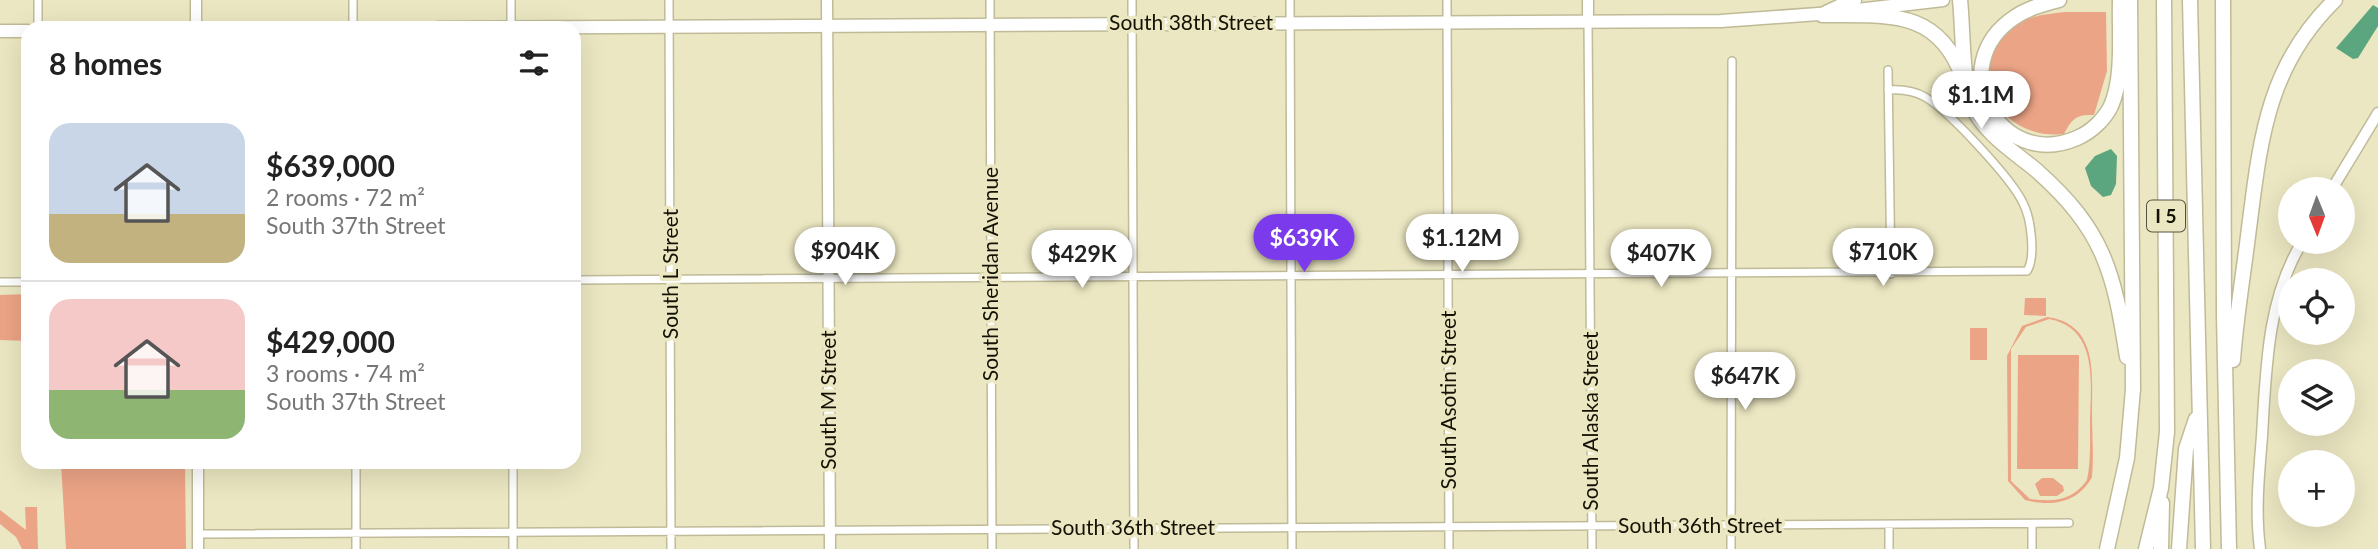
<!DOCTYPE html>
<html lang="en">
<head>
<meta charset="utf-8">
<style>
  :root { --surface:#fff; --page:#f2f2f2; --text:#222; --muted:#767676; --line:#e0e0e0; --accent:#7c3aed }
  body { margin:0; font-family:Lato,sans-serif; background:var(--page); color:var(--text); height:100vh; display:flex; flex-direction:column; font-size:26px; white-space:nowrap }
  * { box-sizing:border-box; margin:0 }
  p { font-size:23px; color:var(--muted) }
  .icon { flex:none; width:38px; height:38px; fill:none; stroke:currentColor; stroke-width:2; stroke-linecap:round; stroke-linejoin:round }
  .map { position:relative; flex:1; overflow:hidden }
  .side { position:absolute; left:21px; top:21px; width:560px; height:448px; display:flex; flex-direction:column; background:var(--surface); border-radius:21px; box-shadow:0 7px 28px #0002 }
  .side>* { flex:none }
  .needle { width:46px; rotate:179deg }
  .controls { position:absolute; left:2278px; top:177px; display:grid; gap:14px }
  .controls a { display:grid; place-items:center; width:77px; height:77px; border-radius:50%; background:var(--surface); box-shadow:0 7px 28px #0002; font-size:35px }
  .price { position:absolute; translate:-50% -60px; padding:0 16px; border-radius:24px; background:#fff; color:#222; font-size:23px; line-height:46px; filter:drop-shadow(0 2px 4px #0008) }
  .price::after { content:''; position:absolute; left:50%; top:42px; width:21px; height:16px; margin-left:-10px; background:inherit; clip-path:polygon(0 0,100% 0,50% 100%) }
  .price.current { background:var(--accent); color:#fff }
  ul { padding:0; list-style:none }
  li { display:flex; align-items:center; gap:21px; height:175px; padding:0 28px }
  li+li { border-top:2px solid var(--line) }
  li span { display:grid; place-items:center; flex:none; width:196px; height:140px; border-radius:21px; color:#555 }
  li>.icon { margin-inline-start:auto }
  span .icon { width:84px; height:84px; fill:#fffc; stroke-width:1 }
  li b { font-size:30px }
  h2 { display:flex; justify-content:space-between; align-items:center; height:84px; padding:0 28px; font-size:30px }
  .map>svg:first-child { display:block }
  .green { fill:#eca486; fill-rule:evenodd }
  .water { fill:#5ba67e }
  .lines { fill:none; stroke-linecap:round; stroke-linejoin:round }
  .street-casing { stroke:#bfbb98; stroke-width:10 }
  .secondary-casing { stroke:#bfbb98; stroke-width:13 }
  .primary-casing { stroke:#bfbb98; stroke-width:15 }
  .highway-casing { stroke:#bfbb98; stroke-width:17 }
  .street { stroke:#fff; stroke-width:7 }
  .secondary { stroke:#fff; stroke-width:10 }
  .primary { stroke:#fff; stroke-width:12 }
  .highway { stroke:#fff; stroke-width:14 }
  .labels { text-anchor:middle; stroke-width:7; stroke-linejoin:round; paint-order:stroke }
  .shield { fill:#ebe7c2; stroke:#54523e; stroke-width:2 }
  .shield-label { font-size:19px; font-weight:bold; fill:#141205 }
  .street-label { font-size:21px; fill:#141205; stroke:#ebe7c2 }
</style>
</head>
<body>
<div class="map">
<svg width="2378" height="549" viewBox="0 0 2378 549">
  <rect width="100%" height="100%" fill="#ebe7c2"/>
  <path class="green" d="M 2066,12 L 2106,12 L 2107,71 L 2094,115 C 2076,114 2072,119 2064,134 C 2004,141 1962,78 2006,32 C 2022,16 2046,14 2066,12 Z
    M 28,294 L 28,341 L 0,340 L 0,295 Z
    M 2025,298 L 2046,298 L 2046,316 L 2024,315 Z
    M 2047,317 C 2098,324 2092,372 2092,412 C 2092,434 2094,456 2092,477 C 2078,503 2052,507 2025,500 L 2008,481 L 2007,356 L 2022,326 ZM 2049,319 C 2098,328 2091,382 2090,420 C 2090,440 2091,461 2087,480 C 2072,501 2054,502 2030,499 L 2011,481 L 2011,349 L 2026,327 Z
    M 1970,328 L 1987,328 L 1987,360 L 1970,360 Z
    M 2018,355 L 2079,355 L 2078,469 L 2017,469 Z
    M 61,462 L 185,462 L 186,549 L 66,549 Z
    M 2042,478 L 2053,478 L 2063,486 L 2064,491 L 2057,496 L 2040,496 L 2035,484 Z
    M 25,507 L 37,507 L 38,549 L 22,549 L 16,537 L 0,524 L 0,510 L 26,530 Z"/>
  <path class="water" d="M 2373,5 L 2378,8 L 2378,26 L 2358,58 L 2353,59 L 2336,48 Z
    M 2111,149 L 2117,156 L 2116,184 L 2111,195 L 2103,197 L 2091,186 L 2085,168 L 2095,156 Z"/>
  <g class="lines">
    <defs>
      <path id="street" d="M 38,0 L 38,28
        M 353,0 L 353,28
        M 511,0 L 511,28
        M 669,0 L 671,549
        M 990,0 L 992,549
        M 1132,0 L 1134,549
        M 1290,0 L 1292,549
        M 1447,0 L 1449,549
        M 1588,21 L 1592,549
        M 1888,70 L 1891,274
        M 574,280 L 2027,271 C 2036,257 2031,218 2023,203 C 2012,179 1948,110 1925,97 C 1913,90 1901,89 1888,90
        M 0,282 L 28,282
        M 356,462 L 356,549
        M 2032,524 L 2032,549
        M 198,534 L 2069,523
        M 513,549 L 513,462
        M 1731,549 L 1732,61
        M 1889,549 L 1889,525"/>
      <path id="secondary" d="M 196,0 L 196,28
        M 827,0 L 830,549
        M 1588,0 L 1588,21
        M 2332,189 L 2378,113
        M 198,462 L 198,549
        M 2260,549 C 2255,511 2259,474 2262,436 C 2266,369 2267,300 2302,242"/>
      <path id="primary" d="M 1857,10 L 1943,0
        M 437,28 L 1721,21 L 1832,13
        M 0,31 L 28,31"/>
      <path id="highway" d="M 1960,0 C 1963,26 1962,85 1972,106 C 1985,134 2013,151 2036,170 C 2104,230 2114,272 2127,357
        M 2059,0 C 2044,4 2028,8 2015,17 C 1942,65 1999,172 2077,138 C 2091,132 2104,120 2111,106 C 2124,76 2119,33 2120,0
        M 2190,0 L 2203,549
        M 2223,0 L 2224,317 L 2229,549
        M 1826,13 L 1854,0
        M 1822,15 C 1886,16 1938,7 1963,78
        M 2233,360 C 2236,318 2243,277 2248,236 C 2260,144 2265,68 2335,0
        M 2107,549 L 2127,458 L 2133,389 L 2130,0
        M 2146,549 L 2161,488 L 2167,432 L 2164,0
        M 2161,549 L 2162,503
        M 2179,549 L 2186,449 L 2196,419"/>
    </defs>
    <use href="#street" class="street-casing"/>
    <use href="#secondary" class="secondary-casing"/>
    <use href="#primary" class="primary-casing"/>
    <use href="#highway" class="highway-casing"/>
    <use href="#street" class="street"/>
    <use href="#secondary" class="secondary"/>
    <use href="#primary" class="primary"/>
    <use href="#highway" class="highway"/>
  </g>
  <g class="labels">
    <rect class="shield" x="2147" y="200.5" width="38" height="31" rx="5"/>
    <g class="shield-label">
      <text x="2166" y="223">I 5</text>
    </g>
    <g class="street-label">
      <text x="1191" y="30">South 38th Street</text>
      <text transform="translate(671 274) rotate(-90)" y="7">South L Street</text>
      <text transform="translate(991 274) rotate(-90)" y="7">South Sheridan Avenue</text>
      <text transform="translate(829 400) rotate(-90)" y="7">South M Street</text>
      <text transform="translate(1449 400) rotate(-90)" y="7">South Asotin Street</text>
      <text transform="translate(1591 421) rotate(-90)" y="7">South Alaska Street</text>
      <text x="1700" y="533">South 36th Street</text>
      <text x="1133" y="535">South 36th Street</text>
    </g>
  </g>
</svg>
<div class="controls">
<a><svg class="needle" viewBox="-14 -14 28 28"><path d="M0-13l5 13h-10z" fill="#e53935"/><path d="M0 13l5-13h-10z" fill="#767676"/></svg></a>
<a><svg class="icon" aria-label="locate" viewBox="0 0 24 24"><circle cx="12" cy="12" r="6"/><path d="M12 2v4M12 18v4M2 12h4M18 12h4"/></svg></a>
<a><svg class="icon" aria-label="layers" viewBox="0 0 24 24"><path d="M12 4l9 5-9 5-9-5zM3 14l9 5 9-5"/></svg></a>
<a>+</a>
</div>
<b class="price" style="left:1981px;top:131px">$1.1M</b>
<b class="price current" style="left:1304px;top:274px">$639K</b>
<b class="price" style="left:1462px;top:274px">$1.12M</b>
<b class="price" style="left:845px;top:287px">$904K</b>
<b class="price" style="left:1883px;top:288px">$710K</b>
<b class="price" style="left:1661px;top:289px">$407K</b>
<b class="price" style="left:1082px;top:290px">$429K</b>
<b class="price" style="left:1745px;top:412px">$647K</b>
<section class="side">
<h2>8 homes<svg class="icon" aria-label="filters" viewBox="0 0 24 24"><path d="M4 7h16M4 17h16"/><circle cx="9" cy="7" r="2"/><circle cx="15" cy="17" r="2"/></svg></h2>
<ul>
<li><span style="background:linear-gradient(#c9d6e8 65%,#c2b280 0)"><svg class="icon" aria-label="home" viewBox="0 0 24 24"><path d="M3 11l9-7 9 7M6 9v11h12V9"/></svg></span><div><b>$639,000</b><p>2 rooms · 72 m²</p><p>South 37th Street</p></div></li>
<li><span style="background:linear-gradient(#f6c9c9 65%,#8fb573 0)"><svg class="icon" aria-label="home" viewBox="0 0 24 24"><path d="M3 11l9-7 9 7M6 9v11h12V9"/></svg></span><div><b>$429,000</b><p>3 rooms · 74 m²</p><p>South 37th Street</p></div></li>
</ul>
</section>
</div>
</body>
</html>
